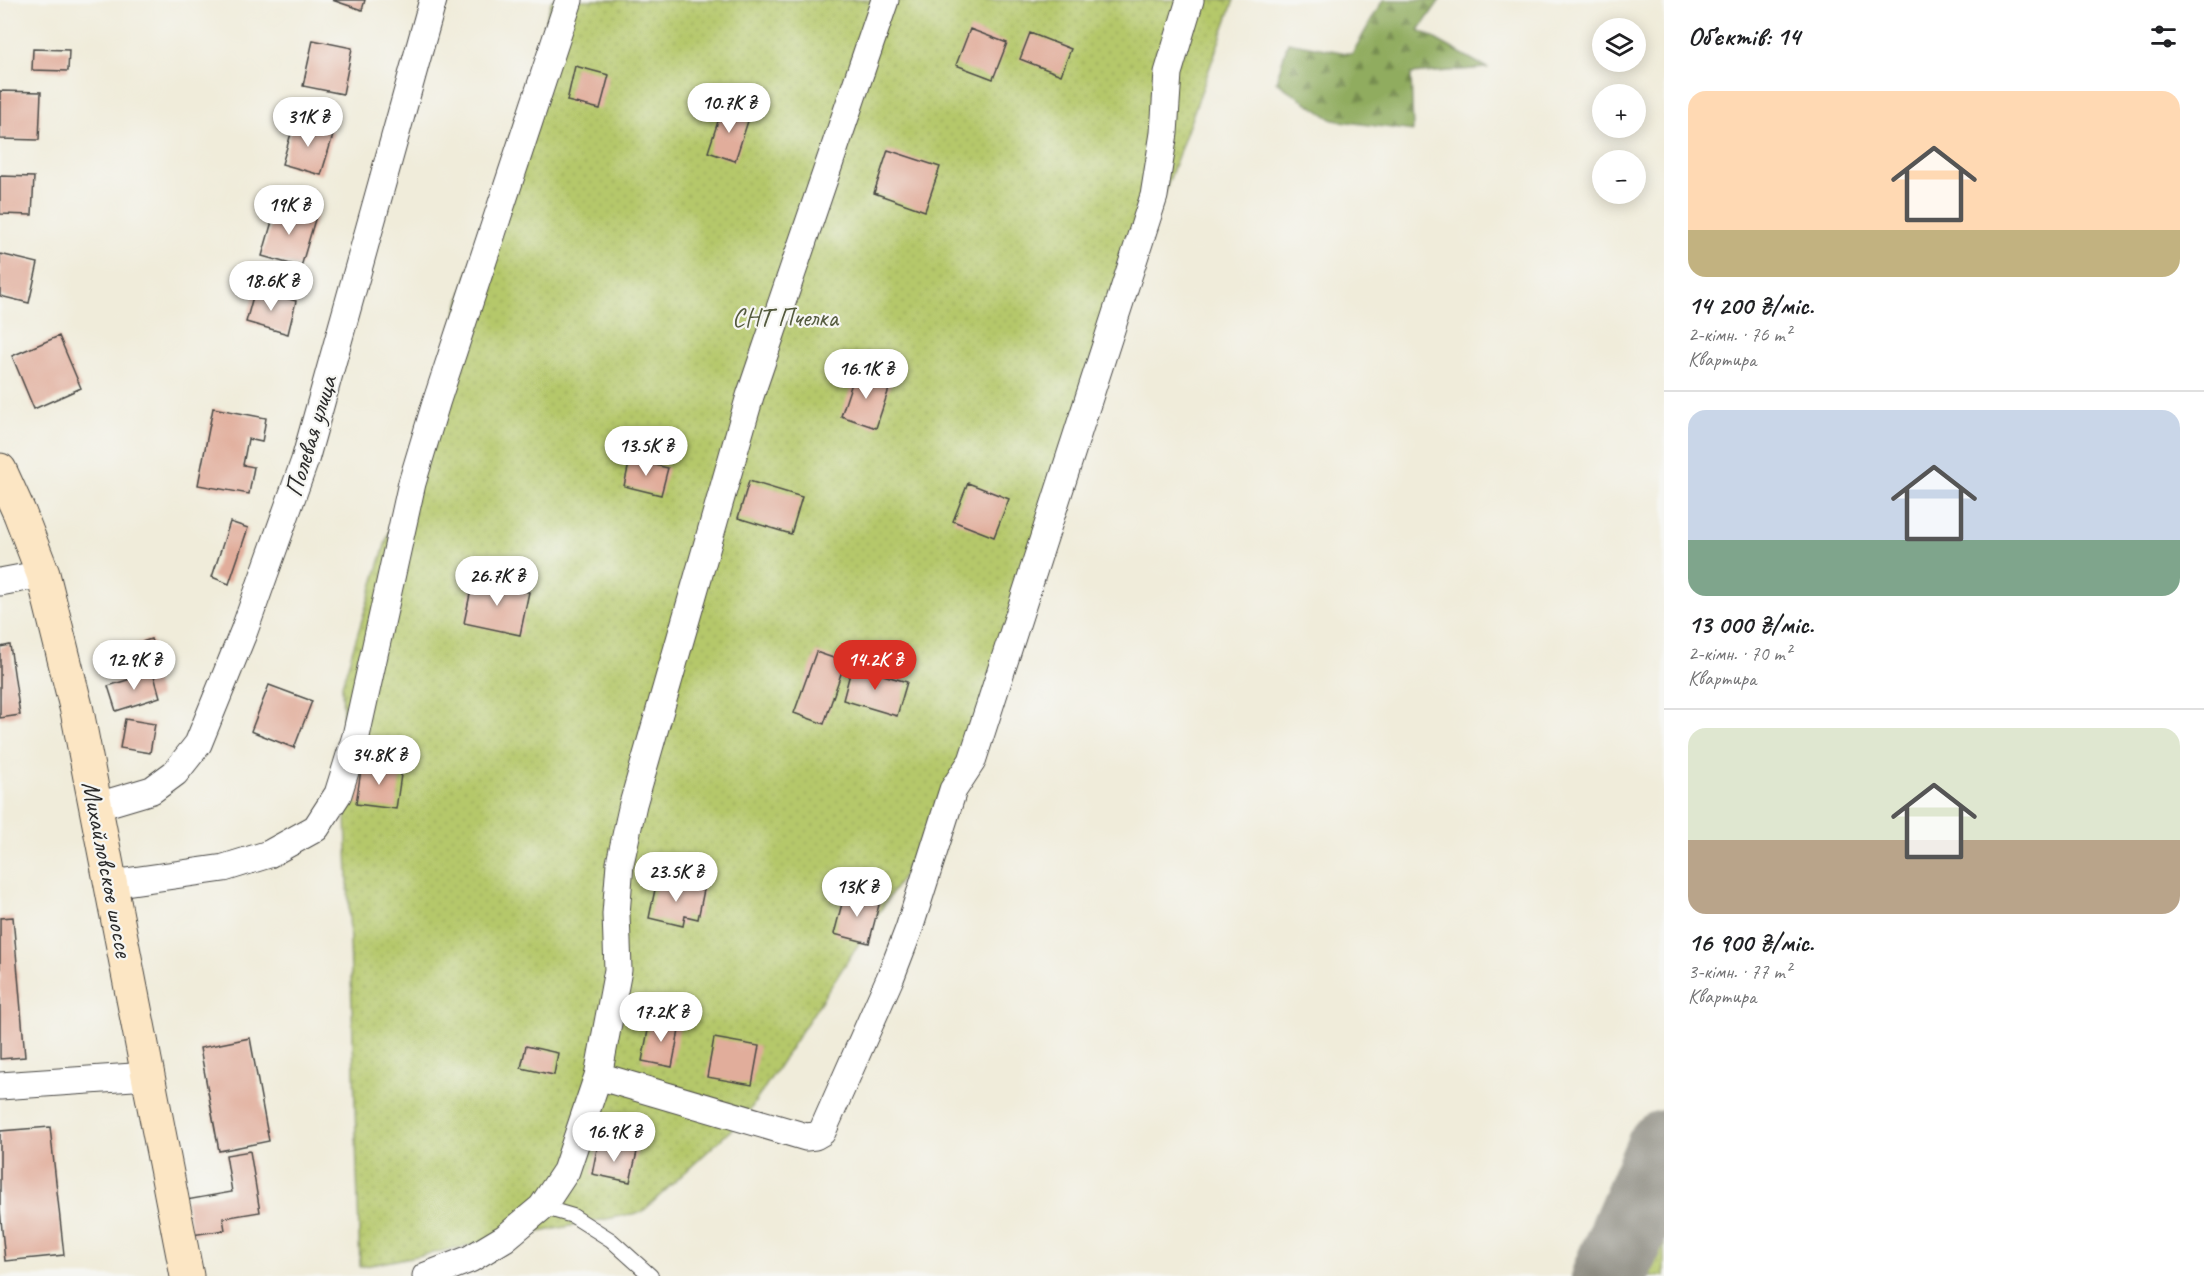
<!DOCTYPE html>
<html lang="uk">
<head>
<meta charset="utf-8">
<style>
  :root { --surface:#fff; --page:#f2f2f2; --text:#202124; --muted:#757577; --line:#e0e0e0; --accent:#d93025 }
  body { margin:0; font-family:Caveat,sans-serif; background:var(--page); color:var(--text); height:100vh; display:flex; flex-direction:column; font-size:22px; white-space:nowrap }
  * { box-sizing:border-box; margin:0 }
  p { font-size:20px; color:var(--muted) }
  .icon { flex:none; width:33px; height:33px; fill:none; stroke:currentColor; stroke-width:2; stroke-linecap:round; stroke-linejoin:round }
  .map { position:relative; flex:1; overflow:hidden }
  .drawer { display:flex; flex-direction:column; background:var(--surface); width:540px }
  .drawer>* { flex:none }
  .fabs { position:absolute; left:1592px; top:18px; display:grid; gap:12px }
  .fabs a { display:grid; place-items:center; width:54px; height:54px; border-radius:50%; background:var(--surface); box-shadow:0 3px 15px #0003; font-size:30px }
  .price { position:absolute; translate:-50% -51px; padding:0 14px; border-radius:21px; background:#fff; color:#222; font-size:20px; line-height:39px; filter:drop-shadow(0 2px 3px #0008) }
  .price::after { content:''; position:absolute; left:50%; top:36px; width:18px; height:14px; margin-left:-9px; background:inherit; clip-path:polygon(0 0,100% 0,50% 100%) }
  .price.selected { background:var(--accent); color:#fff }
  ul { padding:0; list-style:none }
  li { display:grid; align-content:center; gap:12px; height:318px; padding:0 24px }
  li+li { border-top:2px solid var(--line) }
  li span { display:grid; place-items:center; height:186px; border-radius:18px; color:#555 }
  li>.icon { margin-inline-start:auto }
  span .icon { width:108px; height:108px; fill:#fffc; stroke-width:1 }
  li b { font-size:26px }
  h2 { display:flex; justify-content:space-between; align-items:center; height:72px; padding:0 24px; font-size:26px }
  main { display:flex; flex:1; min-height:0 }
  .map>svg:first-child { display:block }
  .green { fill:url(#green-dots); stroke:#707a4b; stroke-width:1.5 }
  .forest { fill:url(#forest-firs); stroke:#5e6c45; stroke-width:1.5 }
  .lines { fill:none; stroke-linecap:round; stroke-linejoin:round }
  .taxiway { stroke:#8e8c82; stroke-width:76 }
  .building { fill:#e1ad9b }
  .service-casing { stroke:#494845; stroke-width:16 }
  .minor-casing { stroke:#494845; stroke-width:29 }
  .secondary-casing { stroke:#494845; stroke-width:35 }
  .service { stroke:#fff; stroke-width:14 }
  .minor { stroke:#fff; stroke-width:27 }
  .secondary { stroke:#fce6c4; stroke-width:33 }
  .labels { text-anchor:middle; stroke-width:4.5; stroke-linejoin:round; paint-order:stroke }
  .park-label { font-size:26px; fill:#545a3e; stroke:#f6f6f2 }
  .street-label { font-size:26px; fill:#2b2b2b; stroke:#f6f6f2 }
</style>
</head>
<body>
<main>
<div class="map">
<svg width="1664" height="1276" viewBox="0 0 1664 1276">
  <defs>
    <pattern id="green-dots" width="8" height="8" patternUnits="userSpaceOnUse" patternTransform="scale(1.5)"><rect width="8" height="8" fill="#b5c86b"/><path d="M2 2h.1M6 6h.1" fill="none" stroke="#9cac5d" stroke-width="1.8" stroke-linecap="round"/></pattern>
    <pattern id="forest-firs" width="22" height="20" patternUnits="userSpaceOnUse" patternTransform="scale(1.5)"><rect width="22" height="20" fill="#90ac5f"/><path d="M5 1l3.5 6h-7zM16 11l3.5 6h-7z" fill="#768c4f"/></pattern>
  </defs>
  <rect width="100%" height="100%" fill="#f6f6f2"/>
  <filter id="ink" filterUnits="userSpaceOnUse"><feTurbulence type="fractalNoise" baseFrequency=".0167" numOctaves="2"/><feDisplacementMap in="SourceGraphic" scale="12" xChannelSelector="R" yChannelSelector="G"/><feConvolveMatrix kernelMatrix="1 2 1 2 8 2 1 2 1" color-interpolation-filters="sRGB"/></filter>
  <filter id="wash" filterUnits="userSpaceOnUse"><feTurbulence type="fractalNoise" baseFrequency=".008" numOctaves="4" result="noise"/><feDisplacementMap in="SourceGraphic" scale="24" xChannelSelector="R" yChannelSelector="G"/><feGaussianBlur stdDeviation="1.35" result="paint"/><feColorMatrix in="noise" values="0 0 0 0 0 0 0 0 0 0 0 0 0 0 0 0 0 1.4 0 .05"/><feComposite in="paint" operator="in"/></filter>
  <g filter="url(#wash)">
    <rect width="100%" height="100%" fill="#f0ecda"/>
    <path class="green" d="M 552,0 L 1234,0 L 939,821 L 746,1116 L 642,1212 L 360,1267 L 342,685 Z
      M 1664,1227 L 1664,1276 L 1642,1276 Z"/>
    <path class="forest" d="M 1383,0 L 1440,0 L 1419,30 L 1487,68 L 1411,74 L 1413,131 L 1333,120 L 1276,82 L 1288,42 L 1352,54 Z"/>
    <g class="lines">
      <path class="taxiway" d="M 1609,1276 L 1664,1148"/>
    </g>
    <g id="blocks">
      <path class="building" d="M 332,0 L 365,0 L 362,10 Z
        M 970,29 L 1007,43 L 993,79 L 956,65 Z
        M 1030,33 L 1071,49 L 1061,75 L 1020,59 Z
        M 313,40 L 352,48 L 343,94 L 303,86 Z
        M 33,49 L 69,50 L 68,71 L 32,70 Z
        M 575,66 L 609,75 L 600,109 L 567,101 Z
        M 0,91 L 41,92 L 39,140 L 0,139 Z
        M 723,106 L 750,115 L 735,161 L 708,152 Z
        M 295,120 L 334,132 L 321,175 L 282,164 Z
        M 888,150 L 940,167 L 925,211 L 874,193 Z
        M 0,176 L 34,177 L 32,215 L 0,214 Z
        M 277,204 L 316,216 L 301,267 L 262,256 Z
        M 0,254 L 38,263 L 29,303 L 0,296 Z
        M 255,289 L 296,301 L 288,334 L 246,322 Z
        M 59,336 L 81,388 L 34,409 L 12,356 Z
        M 856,371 L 891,383 L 876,428 L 841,416 Z
        M 213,408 L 266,418 L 262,442 L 248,439 L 243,465 L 254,467 L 249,494 L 198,485 Z
        M 630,459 L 668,468 L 661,495 L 624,486 Z
        M 749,481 L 802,497 L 791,534 L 738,518 Z
        M 968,483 L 1009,499 L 994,537 L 953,521 Z
        M 230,522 L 248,528 L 229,584 L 212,577 Z
        M 473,580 L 529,592 L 520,635 L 464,623 Z
        M 151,639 L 159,662 L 120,676 L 113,652 Z
        M 10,645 L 20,715 L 0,718 L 0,647 Z
        M 816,652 L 845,662 L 824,724 L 794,713 Z
        M 852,666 L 907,682 L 897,716 L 843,700 Z
        M 153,672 L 160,697 L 116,711 L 108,686 Z
        M 269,685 L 312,701 L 294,748 L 251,731 Z
        M 125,719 L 155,724 L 150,753 L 120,748 Z
        M 362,763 L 402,768 L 396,809 L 356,804 Z
        M 657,880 L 704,890 L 698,919 L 685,916 L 683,926 L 649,918 Z
        M 845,892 L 880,901 L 869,943 L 834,934 Z
        M 13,917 L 25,1057 L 0,1059 L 0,918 Z
        M 650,1020 L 680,1025 L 672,1067 L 642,1061 Z
        M 250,1038 L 269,1141 L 219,1151 L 200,1048 Z
        M 714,1038 L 759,1046 L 752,1085 L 707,1077 Z
        M 526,1046 L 558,1053 L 554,1075 L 521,1068 Z
        M 50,1127 L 64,1255 L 5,1261 L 0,1209 L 0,1131 Z
        M 598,1144 L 637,1152 L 630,1182 L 592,1174 Z
        M 250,1151 L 260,1212 L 223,1218 L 225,1230 L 192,1235 L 186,1200 L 232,1192 L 226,1155 Z"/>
    </g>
  </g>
  <g filter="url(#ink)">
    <use href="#blocks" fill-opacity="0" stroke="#494845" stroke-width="1.5"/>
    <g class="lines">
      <defs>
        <path id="service" d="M 542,1207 L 573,1216 L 611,1240 L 651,1276"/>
        <path id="minor" d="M 0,582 L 43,574
          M 95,807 L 152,790 L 175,773 L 198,744 L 244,631 L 305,460 L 433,0
          M 111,884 L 224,868 L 269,854 L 316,828 L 338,794 L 356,736 L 412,483 L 436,403 L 569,0
          M 598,1076 L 806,1137 L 815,1136 L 822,1132 L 891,976 L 909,929 L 953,790 L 972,761 L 1154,196 L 1164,133 L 1168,73 L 1190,0
          M 0,1086 L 148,1076
          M 426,1276 L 470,1259 L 505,1238 L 542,1207 L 566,1171 L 598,1076 L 618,970 L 616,914 L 620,863 L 633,804 L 750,396 L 885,0"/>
        <path id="secondary" d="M 0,470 L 20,514 L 43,574 L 77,711 L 187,1276"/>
      </defs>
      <use href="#service" class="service-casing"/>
      <use href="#minor" class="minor-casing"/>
      <use href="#secondary" class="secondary-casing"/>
      <use href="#service" class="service"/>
      <use href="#minor" class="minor"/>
      <use href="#secondary" class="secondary"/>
    </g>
  </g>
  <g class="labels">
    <g class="park-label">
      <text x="785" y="326">СНТ Пчелка</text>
    </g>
    <g class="street-label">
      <text transform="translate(310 436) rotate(-73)" y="9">Полевая улица</text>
      <text transform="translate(108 869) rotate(79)" y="9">Михайловское шоссе</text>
    </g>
  </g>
</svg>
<div class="fabs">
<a><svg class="icon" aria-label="layers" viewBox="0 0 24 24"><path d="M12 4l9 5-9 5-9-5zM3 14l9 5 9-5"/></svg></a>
<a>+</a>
<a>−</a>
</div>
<b class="price" style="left:729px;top:134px">10.7K ₴</b>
<b class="price" style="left:308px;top:148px">31K ₴</b>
<b class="price" style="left:289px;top:236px">19K ₴</b>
<b class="price" style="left:271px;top:312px">18.6K ₴</b>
<b class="price" style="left:866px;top:400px">16.1K ₴</b>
<b class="price" style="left:646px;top:477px">13.5K ₴</b>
<b class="price" style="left:497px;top:607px">26.7K ₴</b>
<b class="price" style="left:134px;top:691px">12.9K ₴</b>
<b class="price selected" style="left:875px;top:691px">14.2K ₴</b>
<b class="price" style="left:379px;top:786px">34.8K ₴</b>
<b class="price" style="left:676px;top:903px">23.5K ₴</b>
<b class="price" style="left:857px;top:918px">13K ₴</b>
<b class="price" style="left:661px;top:1043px">17.2K ₴</b>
<b class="price" style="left:614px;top:1163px">16.9K ₴</b>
</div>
<section class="drawer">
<h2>Об’єктів: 14<svg class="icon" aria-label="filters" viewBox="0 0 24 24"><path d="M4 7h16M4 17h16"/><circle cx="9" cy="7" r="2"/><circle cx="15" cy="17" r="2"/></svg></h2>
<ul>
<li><span style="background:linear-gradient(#ffd9b3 75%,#c2b280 0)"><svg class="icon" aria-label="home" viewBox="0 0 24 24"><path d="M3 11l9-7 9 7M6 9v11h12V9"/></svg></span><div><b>14 200 ₴/міс.</b><p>2-кімн. · 76 m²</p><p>Квартира</p></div></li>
<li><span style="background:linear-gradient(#c9d6e8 70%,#7fa58c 0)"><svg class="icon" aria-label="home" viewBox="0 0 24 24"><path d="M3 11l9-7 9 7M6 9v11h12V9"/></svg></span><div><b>13 000 ₴/міс.</b><p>2-кімн. · 70 m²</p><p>Квартира</p></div></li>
<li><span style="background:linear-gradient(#dfe7d0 60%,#b9a48a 0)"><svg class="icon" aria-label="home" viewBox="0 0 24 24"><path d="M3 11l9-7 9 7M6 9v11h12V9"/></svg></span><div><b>16 900 ₴/міс.</b><p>3-кімн. · 77 m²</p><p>Квартира</p></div></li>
</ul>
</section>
</main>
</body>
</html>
